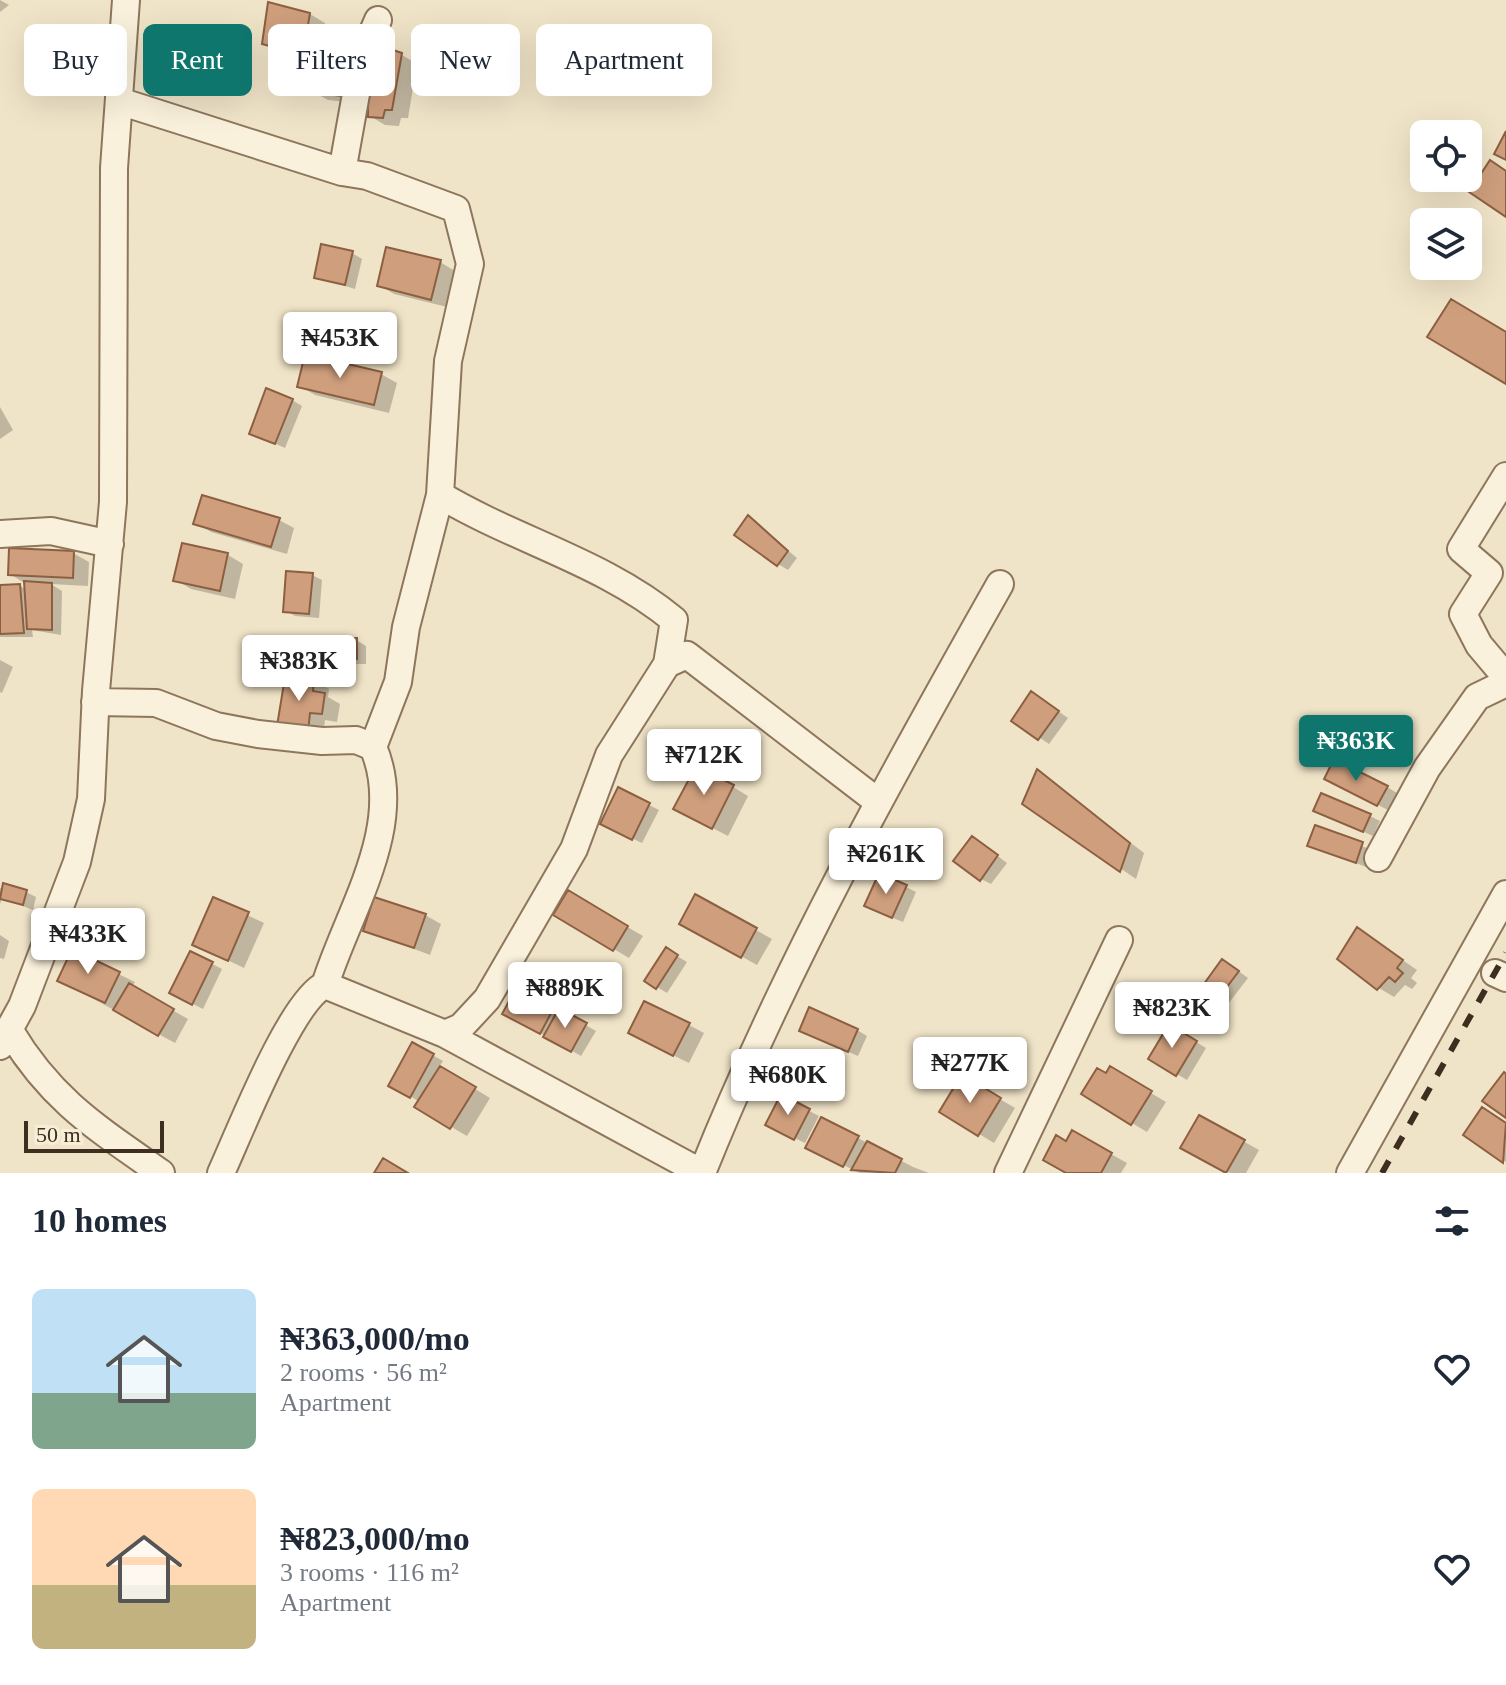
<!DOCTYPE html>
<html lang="en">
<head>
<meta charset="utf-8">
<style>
  :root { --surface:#fff; --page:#f2f2f3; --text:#1f2937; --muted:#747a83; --accent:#0f766e }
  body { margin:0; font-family:Georgia,serif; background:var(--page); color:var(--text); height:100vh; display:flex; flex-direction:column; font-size:30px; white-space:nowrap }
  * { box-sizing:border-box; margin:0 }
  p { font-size:26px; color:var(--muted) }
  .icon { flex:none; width:44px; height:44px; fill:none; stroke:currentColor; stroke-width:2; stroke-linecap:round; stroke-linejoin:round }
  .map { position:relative; height:1173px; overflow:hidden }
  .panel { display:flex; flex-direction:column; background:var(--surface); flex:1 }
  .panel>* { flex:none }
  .top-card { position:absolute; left:24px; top:24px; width:800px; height:72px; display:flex; gap:16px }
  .controls { position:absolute; left:1410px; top:120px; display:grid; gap:16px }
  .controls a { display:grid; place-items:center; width:72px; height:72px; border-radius:12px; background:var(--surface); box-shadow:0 8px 32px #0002; font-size:40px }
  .scale { position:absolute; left:24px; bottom:20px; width:140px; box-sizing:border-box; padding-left:8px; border:4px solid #3d2e20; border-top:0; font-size:22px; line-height:28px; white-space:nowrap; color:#3d2e20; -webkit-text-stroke:6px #f7eed8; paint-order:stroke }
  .price { position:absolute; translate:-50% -68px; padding:0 18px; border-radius:8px; background:#fff; color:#222; font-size:26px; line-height:52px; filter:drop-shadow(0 2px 4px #0008) }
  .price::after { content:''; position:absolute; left:50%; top:48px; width:24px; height:18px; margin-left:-12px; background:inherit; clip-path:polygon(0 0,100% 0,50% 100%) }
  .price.current { background:var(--accent); color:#fff }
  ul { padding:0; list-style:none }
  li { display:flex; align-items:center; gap:24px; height:200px; padding:0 32px }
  li span { display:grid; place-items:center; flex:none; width:224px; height:160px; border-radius:12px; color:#555 }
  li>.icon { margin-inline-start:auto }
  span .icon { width:96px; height:96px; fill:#fffc; stroke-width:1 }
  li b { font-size:34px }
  h2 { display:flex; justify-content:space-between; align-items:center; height:96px; padding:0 32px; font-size:34px }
  .pill { padding:0 28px; border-radius:12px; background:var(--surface); box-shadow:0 8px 32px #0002; font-size:28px; line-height:72px }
  .pill.current { background:var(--accent); color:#fff }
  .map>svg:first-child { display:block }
  .shadow { fill:#0003; fill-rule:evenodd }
  .building { fill:#cf9f7d; stroke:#8d5f41; stroke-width:2 }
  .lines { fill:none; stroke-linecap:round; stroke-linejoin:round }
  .minor-casing { stroke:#8d765c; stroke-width:30 }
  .minor { stroke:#faf1dc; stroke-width:26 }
  .rail { stroke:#3d2e20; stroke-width:6; stroke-dasharray:14 14; stroke-linecap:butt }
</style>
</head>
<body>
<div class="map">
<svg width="1506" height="1173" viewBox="0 0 1506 1173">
  <rect width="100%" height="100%" fill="#f0e4c8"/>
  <path class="shadow" d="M 0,0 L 9,5 L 0,12 Z
    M 310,14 L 325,23 L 323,39 L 347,42 L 363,51 L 356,103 L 328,100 L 312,91 L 316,61 L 280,52 L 264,43 ZM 278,46 L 314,55 L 313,59 L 278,50 Z
    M 402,55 L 417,64 L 408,118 L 401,118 L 399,126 L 385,125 L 370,116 Z
    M 352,253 L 362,259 L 355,289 L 316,277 Z
    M 440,262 L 455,271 L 447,307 L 394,294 L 379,285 Z
    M 381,374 L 397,383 L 389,413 L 315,395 L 300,386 Z
    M 292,400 L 302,406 L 285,448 L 251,433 Z
    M 0,407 L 13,430 L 0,439 Z
    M 749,518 L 797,558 L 788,570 L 778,564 Z
    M 279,520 L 294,528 L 287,554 L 211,532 L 196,523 Z
    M 73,553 L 89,562 L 88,586 L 51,584 L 62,591 L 61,635 L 32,630 L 33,637 L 0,637 L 0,587 L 20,586 L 27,590 L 26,584 L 10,574 Z
    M 228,555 L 243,564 L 235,599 L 191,589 L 176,580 Z
    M 312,575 L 322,580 L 319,618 L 295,616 L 285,610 Z
    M 356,640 L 366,646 L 366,664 L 331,664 L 321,659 Z
    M 0,660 L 13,667 L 2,693 L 0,692 Z
    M 313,680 L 329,689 L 328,697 L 340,704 L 337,722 L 325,720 L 323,739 L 295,734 Z
    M 1042,700 L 1068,718 L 1049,744 L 1013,720 Z
    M 1038,771 L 1144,853 L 1136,879 L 1025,803 Z
    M 1336,784 L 1387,787 L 1397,793 L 1388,810 Z
    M 733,787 L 748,796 L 728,836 L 691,817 Z
    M 649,805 L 659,810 L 642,843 L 612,829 Z
    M 1325,815 L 1370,816 L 1380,821 L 1373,836 Z
    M 1316,828 L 1372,850 L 1366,867 L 1310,845 Z
    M 982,844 L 1007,863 L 991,884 L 981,879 Z
    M 906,887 L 916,892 L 903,922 L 876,911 Z
    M 0,888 L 26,892 L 36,897 L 33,910 L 2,898 L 0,904 Z
    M 569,893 L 643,936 L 629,958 L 556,915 Z
    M 696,897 L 772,939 L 757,965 L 681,923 Z
    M 214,899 L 264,923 L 244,968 L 194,944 Z
    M 425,915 L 441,924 L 430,955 L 365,930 Z
    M 0,935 L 9,941 L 4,959 L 0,958 Z
    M 1372,939 L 1417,970 L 1411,978 L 1417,983 L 1412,989 L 1405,985 L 1394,997 L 1379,988 Z
    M 667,950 L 687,962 L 667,993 L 647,981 Z
    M 73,952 L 135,982 L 132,987 L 188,1019 L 175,1043 L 75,989 Z
    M 191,953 L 222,969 L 203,1009 L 181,998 Z
    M 1233,967 L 1248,978 L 1228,1004 L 1203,988 Z
    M 521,984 L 572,1012 L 570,1016 L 596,1031 L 581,1056 L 505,1013 Z
    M 689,1025 L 704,1033 L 689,1063 L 646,1042 Z
    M 1170,1026 L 1206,1048 L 1187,1080 L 1150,1058 Z
    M 857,1030 L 867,1036 L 858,1056 L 811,1036 Z
    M 413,1044 L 443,1061 L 439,1067 L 490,1098 L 467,1136 L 417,1107 L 420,1102 L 391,1085 Z
    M 1111,1069 L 1166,1102 L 1147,1132 L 1083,1094 Z
    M 963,1077 L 1015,1108 L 994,1143 L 941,1111 Z
    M 782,1097 L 819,1116 L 805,1143 L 778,1130 Z
    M 1200,1117 L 1259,1150 L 1246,1173 L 1230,1173 L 1183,1147 Z
    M 1498,1118 L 1506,1124 L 1506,1162 L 1465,1134 Z
    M 1073,1133 L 1127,1163 L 1121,1173 L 1070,1173 L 1067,1144 Z
    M 858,1138 L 913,1167 L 929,1173 L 860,1173 L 818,1153 Z"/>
  <path class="building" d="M 268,2 L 310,13 L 303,55 L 262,44 Z
    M 317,36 L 348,40 L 341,96 L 310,92 Z
    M 375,44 L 402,53 L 392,110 L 385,110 L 383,118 L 368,117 L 368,108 L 360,103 Z
    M 1506,131 L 1506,160 L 1494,154 Z
    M 1490,160 L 1506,171 L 1506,217 L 1469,192 Z
    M 321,244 L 353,251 L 345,285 L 314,278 Z
    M 386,247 L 441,260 L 431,300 L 377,286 Z
    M 1451,299 L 1506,332 L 1506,384 L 1427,337 Z
    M 305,354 L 382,372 L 374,405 L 297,387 Z
    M 266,388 L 293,399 L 275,444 L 249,434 Z
    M 202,495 L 280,518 L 271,547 L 193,524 Z
    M 748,515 L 788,551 L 777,566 L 734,535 Z
    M 182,543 L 228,553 L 220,591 L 173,581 Z
    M 9,548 L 74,551 L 73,578 L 8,575 Z
    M 286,571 L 313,573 L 309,614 L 283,612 Z
    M 24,581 L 52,583 L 52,630 L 27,629 Z
    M 20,584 L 24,633 L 0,634 L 0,585 Z
    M 318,638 L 357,638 L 357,659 L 319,660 Z
    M 285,677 L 314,678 L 313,691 L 325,693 L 322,714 L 310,713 L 308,732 L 277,726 Z
    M 1031,691 L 1059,711 L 1038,740 L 1011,721 Z
    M 1334,759 L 1388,786 L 1377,806 L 1324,779 Z
    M 696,766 L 734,785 L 712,829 L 673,809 Z
    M 1037,769 L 1130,843 L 1120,872 L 1022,804 Z
    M 618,787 L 650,803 L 632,840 L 600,824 Z
    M 1321,793 L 1371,814 L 1363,832 L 1313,811 Z
    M 1315,825 L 1363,842 L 1356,863 L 1307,846 Z
    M 972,836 L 998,855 L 980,881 L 953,861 Z
    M 879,873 L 907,885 L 892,918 L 864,906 Z
    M 3,883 L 27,890 L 23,905 L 0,899 Z
    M 568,890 L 628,926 L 613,951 L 553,915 Z
    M 695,894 L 757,928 L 741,958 L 679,924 Z
    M 213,897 L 249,912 L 228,961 L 192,945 Z
    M 374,897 L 426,914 L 414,948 L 363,931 Z
    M 1357,927 L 1403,960 L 1397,968 L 1403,973 L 1395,982 L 1389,977 L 1377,990 L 1337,959 Z
    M 666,947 L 678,955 L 656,989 L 644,981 Z
    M 72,949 L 120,972 L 105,1003 L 57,981 Z
    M 190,951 L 213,962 L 192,1005 L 169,993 Z
    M 1222,959 L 1239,971 L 1217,1000 L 1201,988 Z
    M 520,981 L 557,1002 L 540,1034 L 502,1014 Z
    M 129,983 L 174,1009 L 158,1036 L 113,1010 Z
    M 644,1001 L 690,1023 L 673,1056 L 628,1033 Z
    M 809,1007 L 858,1029 L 848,1052 L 799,1031 Z
    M 559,1008 L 587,1023 L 571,1052 L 543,1037 Z
    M 1169,1024 L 1197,1041 L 1176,1076 L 1148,1059 Z
    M 412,1042 L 434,1054 L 410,1098 L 388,1086 Z
    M 440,1066 L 476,1087 L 450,1129 L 414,1107 Z
    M 1110,1066 L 1152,1091 L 1131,1125 L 1081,1094 L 1097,1068 L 1106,1073 Z
    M 1504,1072 L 1506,1074 L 1506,1118 L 1482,1101 Z
    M 962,1074 L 1001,1098 L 978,1136 L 939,1112 Z
    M 781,1094 L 810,1109 L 794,1140 L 765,1125 Z
    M 1482,1107 L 1506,1123 L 1503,1163 L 1463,1135 Z
    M 1199,1115 L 1245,1140 L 1226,1173 L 1180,1148 Z
    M 821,1117 L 859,1136 L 843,1167 L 805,1148 Z
    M 1072,1130 L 1112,1153 L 1101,1173 L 1066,1173 L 1043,1160 L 1056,1135 L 1066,1141 Z
    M 867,1141 L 902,1159 L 895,1173 L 851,1170 Z
    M 383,1158 L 408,1173 L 374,1173 Z"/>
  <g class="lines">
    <defs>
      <path id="minor" d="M 378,20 L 363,55 L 342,172 L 367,176 L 456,209 L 470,264 L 448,361 L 440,495 C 517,541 604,562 674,620 L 667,664
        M 119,101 L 342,172
        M 1506,476 L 1461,549 L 1489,573 L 1463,614 L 1479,645 L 1506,677
        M 0,534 L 51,531 L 110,544
        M 95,702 L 156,703 L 216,726 L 258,734 L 322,741 L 356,740 L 373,747 C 407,825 348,911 325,985 C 291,1000 239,1134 221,1173
        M 373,747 L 398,682 L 406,627 L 440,495
        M 1378,858 L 1427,768 L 1477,697 L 1506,683
        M 1495,973 L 1506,978
        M 325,985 L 445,1034 L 461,1027 L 487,999 L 574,849 L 609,755 L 667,664 L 687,655 L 877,801
        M 10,1031 C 51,1100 97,1128 161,1173
        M 445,1034 L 702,1173 C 784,968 892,775 1000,584
        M 0,1046 L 22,1006 L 77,862 L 91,799 L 96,691 L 113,502 L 114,168 L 126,0
        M 1008,1173 L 1119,940
        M 1350,1173 L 1506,894"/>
    </defs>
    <use href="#minor" class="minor-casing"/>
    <use href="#minor" class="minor"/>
    <path class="rail" d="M 1382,1173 L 1506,953"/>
  </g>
</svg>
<div class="controls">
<a><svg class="icon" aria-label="locate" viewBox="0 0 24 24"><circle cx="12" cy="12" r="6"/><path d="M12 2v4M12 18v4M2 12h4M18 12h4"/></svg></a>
<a><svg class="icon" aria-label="layers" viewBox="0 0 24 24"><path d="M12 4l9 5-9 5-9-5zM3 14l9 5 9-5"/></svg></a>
</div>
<div class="scale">50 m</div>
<b class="price" style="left:340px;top:380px">₦453K</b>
<b class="price" style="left:299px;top:703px">₦383K</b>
<b class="price current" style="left:1356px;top:783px">₦363K</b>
<b class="price" style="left:704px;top:797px">₦712K</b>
<b class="price" style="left:886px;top:896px">₦261K</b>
<b class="price" style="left:88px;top:976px">₦433K</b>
<b class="price" style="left:565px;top:1030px">₦889K</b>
<b class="price" style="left:1172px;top:1050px">₦823K</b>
<b class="price" style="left:970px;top:1105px">₦277K</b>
<b class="price" style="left:788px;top:1117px">₦680K</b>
<div class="top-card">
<a class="pill">Buy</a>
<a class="pill current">Rent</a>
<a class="pill">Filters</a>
<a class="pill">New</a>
<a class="pill">Apartment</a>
</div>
</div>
<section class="panel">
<h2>10 homes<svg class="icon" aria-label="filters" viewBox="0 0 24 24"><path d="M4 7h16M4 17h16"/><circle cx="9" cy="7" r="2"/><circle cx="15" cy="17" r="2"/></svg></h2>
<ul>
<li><span style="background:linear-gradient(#bfe0f5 65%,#7fa58c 0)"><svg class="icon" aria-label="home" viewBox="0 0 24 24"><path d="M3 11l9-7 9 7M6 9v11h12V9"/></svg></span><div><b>₦363,000/mo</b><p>2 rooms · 56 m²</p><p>Apartment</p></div><svg class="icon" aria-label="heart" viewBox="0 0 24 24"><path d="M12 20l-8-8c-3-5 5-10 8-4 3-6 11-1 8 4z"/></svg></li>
<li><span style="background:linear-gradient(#ffd9b3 60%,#c2b280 0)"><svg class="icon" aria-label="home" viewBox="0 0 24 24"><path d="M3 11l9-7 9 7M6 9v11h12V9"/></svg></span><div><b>₦823,000/mo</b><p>3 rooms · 116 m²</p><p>Apartment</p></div><svg class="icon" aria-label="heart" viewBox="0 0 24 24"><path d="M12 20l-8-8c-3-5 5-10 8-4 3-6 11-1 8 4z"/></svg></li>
</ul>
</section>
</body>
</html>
